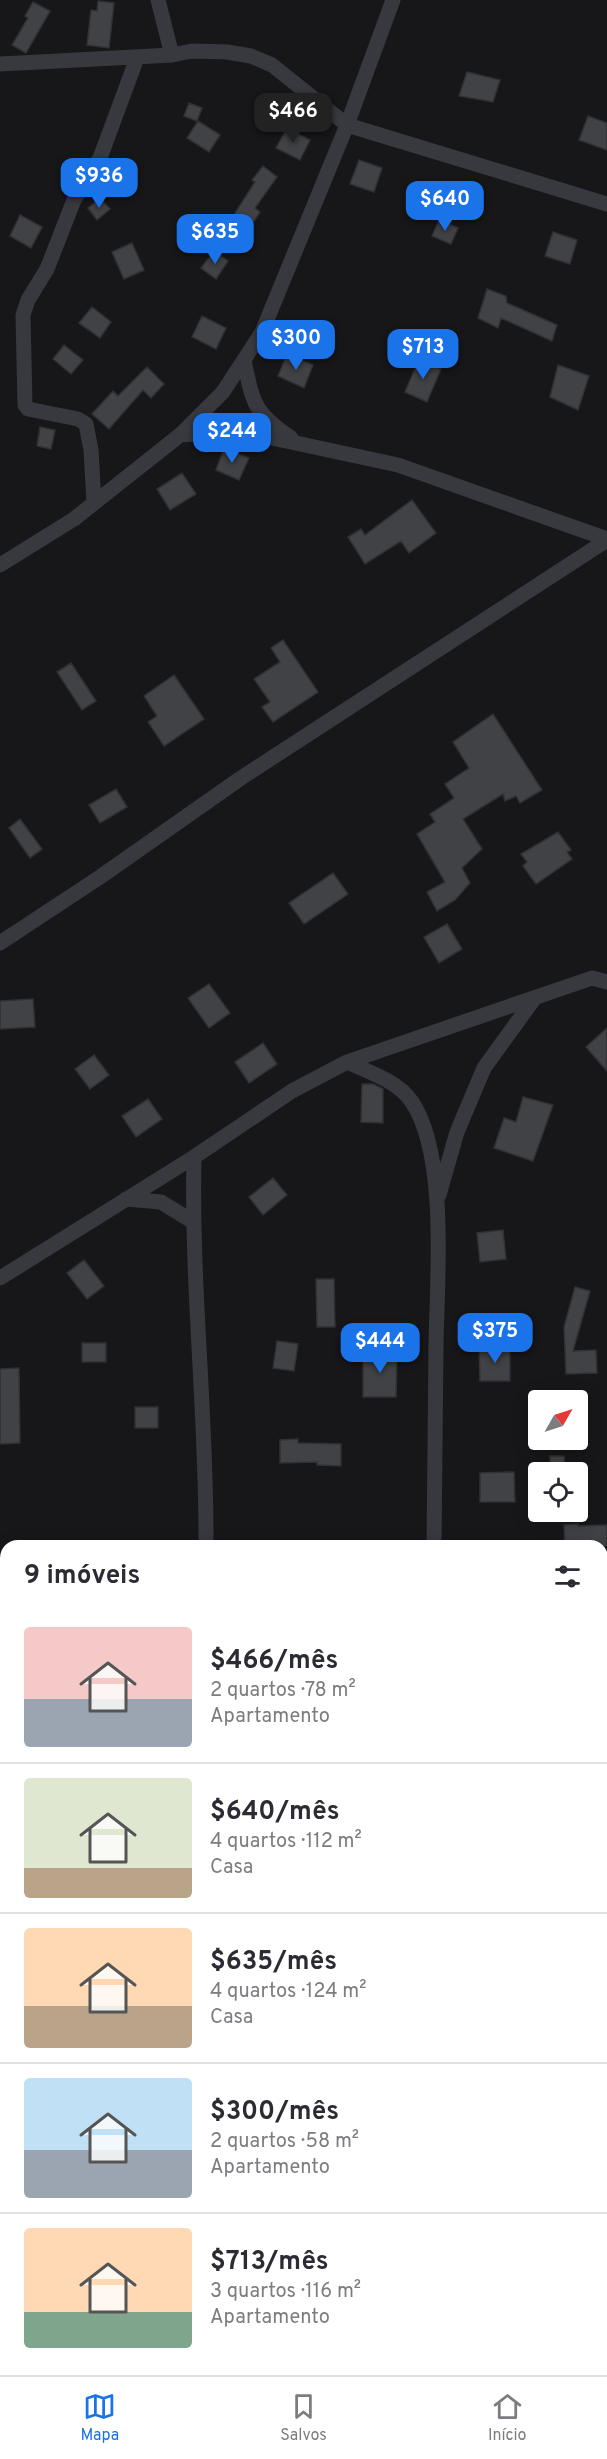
<!DOCTYPE html>
<html lang="pt">
<head>
<meta charset="utf-8">
<style>
  :root { --surface:#fff; --page:#f7f7f7; --text:#2b2b33; --muted:#7c7c81; --line:#e1e1e2; --accent:#1a73e8 }
  body { margin:0; font-family:Overpass,sans-serif; background:var(--page); color:var(--text); height:100vh; display:flex; flex-direction:column; font-size:22px; white-space:nowrap }
  * { box-sizing:border-box; margin:0 }
  p { font-size:20px; color:var(--muted) }
  .icon { flex:none; width:33px; height:33px; fill:none; stroke:currentColor; stroke-width:2; stroke-linecap:round; stroke-linejoin:round }
  .map { position:relative; flex:1; overflow:hidden }
  .sheet { position:absolute; left:0px; top:1540px; width:608px; height:836px; display:flex; flex-direction:column; background:var(--surface); border-radius:18px 18px 0 0; box-shadow:0 3px 15px #0003 }
  .sheet>* { flex:none }
  .needle { width:39px; rotate:51deg }
  .controls { position:absolute; left:528px; top:1390px; display:grid; gap:12px }
  .controls a { display:grid; place-items:center; width:60px; height:60px; border-radius:6px; background:var(--surface); box-shadow:0 3px 15px #0003; font-size:30px }
  .price { position:absolute; translate:-50% -51px; padding:0 14px; border-radius:12px; background:var(--accent); color:#fff; font-size:20px; line-height:39px; filter:drop-shadow(0 2px 3px #0008) }
  .price::after { content:''; position:absolute; left:50%; top:36px; width:18px; height:14px; margin-left:-9px; background:inherit; clip-path:polygon(0 0,100% 0,50% 100%) }
  .price.on { background:#222; color:#fff }
  ul { padding:0; list-style:none }
  li { display:flex; align-items:center; gap:18px; height:150px; padding:0 24px }
  li+li { border-top:2px solid var(--line) }
  li span { display:grid; place-items:center; flex:none; width:168px; height:120px; border-radius:6px; color:#555 }
  li>.icon { margin-inline-start:auto }
  span .icon { width:72px; height:72px; fill:#fffc; stroke-width:1 }
  li b { font-size:26px }
  h2 { display:flex; justify-content:space-between; align-items:center; height:72px; padding:0 24px; font-size:26px }
  .tab-bar { display:flex; justify-content:space-around; align-items:center; height:84px; border-top:2px solid var(--line); background:var(--surface); font-size:16px; color:var(--muted) }
  .tab-bar a { display:grid; justify-items:center; gap:3px }
  .tab-bar .on { color:var(--accent) }
  .map>svg:first-child { display:block }
  .building { fill:#414246; stroke:#313135; stroke-width:1.5 }
  .lines { fill:none; stroke-linecap:round; stroke-linejoin:round }
  .minor { stroke:#38393e; stroke-width:15 }
  .tertiary { stroke:#38393e; stroke-width:20 }
</style>
</head>
<body>
<div class="map">
<svg width="607" height="2375" viewBox="0 0 607 2375">
  <rect width="100%" height="100%" fill="#171719"/>
  <path class="building" d="M 98,1 L 114,3 L 109,48 L 87,45 L 91,10 L 97,11 Z
    M 33,2 L 50,11 L 26,53 L 12,45 L 28,18 L 25,16 Z
    M 467,72 L 500,80 L 493,102 L 459,96 Z
    M 189,103 L 202,108 L 197,121 L 184,116 Z
    M 588,116 L 607,123 L 607,150 L 579,140 Z
    M 198,121 L 220,135 L 209,152 L 187,138 Z
    M 287,128 L 310,140 L 300,160 L 276,148 Z
    M 359,160 L 382,168 L 374,192 L 350,184 Z
    M 263,166 L 277,177 L 255,208 L 260,212 L 249,229 L 242,225 L 236,234 L 226,227 L 255,182 L 252,180 Z
    M 100,198 L 110,209 L 97,220 L 88,208 Z
    M 20,215 L 42,227 L 31,248 L 10,236 Z
    M 439,220 L 458,228 L 451,244 L 432,236 Z
    M 553,232 L 577,240 L 570,264 L 545,256 Z
    M 132,243 L 144,270 L 124,279 L 112,252 Z
    M 214,251 L 228,261 L 216,279 L 201,268 Z
    M 487,289 L 506,296 L 507,303 L 557,325 L 552,341 L 501,318 L 498,328 L 478,318 Z
    M 92,307 L 111,322 L 100,338 L 79,323 Z
    M 202,316 L 226,328 L 216,349 L 192,337 Z
    M 64,345 L 83,360 L 71,374 L 53,359 Z
    M 287,354 L 313,365 L 304,388 L 278,376 Z
    M 419,359 L 441,369 L 427,402 L 405,392 Z
    M 558,365 L 589,376 L 578,410 L 550,397 Z
    M 147,367 L 164,384 L 151,398 L 143,390 L 109,429 L 92,414 L 113,391 L 118,396 Z
    M 40,427 L 55,430 L 51,449 L 37,446 Z
    M 224,448 L 249,458 L 239,480 L 216,470 Z
    M 182,473 L 196,494 L 170,510 L 157,489 Z
    M 412,500 L 436,533 L 409,553 L 401,541 L 365,564 L 348,537 L 361,529 L 365,535 Z
    M 283,640 L 318,692 L 273,722 L 262,707 L 270,702 L 254,679 L 280,662 L 271,648 Z
    M 71,663 L 96,701 L 82,710 L 57,672 Z
    M 174,675 L 204,719 L 164,746 L 148,722 L 157,716 L 144,696 Z
    M 493,714 L 542,790 L 520,803 L 516,796 L 505,801 L 503,794 L 463,819 L 482,849 L 462,868 L 470,883 L 455,900 L 437,911 L 427,892 L 445,882 L 417,834 L 435,822 L 430,814 L 454,798 L 445,784 L 469,768 L 453,742 Z
    M 116,789 L 127,807 L 100,823 L 89,805 Z
    M 20,819 L 42,849 L 30,858 L 9,828 Z
    M 558,832 L 571,850 L 567,852 L 572,859 L 536,884 L 523,866 L 527,862 L 521,854 Z
    M 333,873 L 348,894 L 304,924 L 289,903 Z
    M 447,924 L 462,949 L 439,963 L 424,937 Z
    M 209,984 L 230,1013 L 209,1028 L 188,998 Z
    M 33,999 L 35,1027 L 0,1029 L 0,1001 Z
    M 607,1028 L 607,1071 L 586,1047 Z
    M 263,1043 L 277,1064 L 249,1083 L 235,1062 Z
    M 94,1055 L 109,1075 L 90,1089 L 75,1069 Z
    M 362,1084 L 373,1084 L 383,1089 L 383,1123 L 361,1122 Z
    M 523,1097 L 553,1105 L 533,1161 L 494,1148 L 504,1118 L 516,1122 Z
    M 148,1099 L 162,1119 L 136,1137 L 122,1116 Z
    M 273,1178 L 287,1195 L 263,1215 L 249,1197 Z
    M 503,1230 L 506,1259 L 480,1262 L 477,1233 Z
    M 84,1260 L 104,1286 L 87,1299 L 67,1273 Z
    M 316,1279 L 334,1279 L 335,1327 L 317,1327 Z
    M 575,1287 L 590,1291 L 573,1351 L 596,1350 L 597,1373 L 566,1374 L 564,1327 Z
    M 277,1341 L 298,1344 L 294,1371 L 273,1368 Z
    M 82,1343 L 106,1343 L 106,1362 L 82,1362 Z
    M 479,1347 L 510,1347 L 510,1381 L 480,1381 Z
    M 363,1352 L 397,1352 L 396,1397 L 363,1397 Z
    M 19,1368 L 20,1443 L 0,1444 L 0,1369 Z
    M 135,1407 L 158,1407 L 158,1428 L 135,1428 Z
    M 298,1439 L 298,1443 L 341,1444 L 341,1466 L 317,1465 L 317,1462 L 280,1463 L 280,1440 Z
    M 550,1456 L 564,1456 L 565,1473 L 550,1473 Z
    M 514,1472 L 515,1502 L 480,1502 L 480,1473 Z
    M 578,1524 L 578,1526 L 607,1525 L 607,1546 L 565,1546 L 564,1525 Z"/>
  <g class="lines">
    <path class="minor" d="M 158,0 L 172,55
      M 0,64 L 172,55 L 192,51 L 227,52 L 251,56 L 272,65 L 347,125 L 607,204
      M 244,360 C 253,403 253,412 291,438
      M 180,435 L 240,431 L 398,465 L 607,539
      M 94,502 L 91,450 L 86,424 L 78,419 L 28,409 L 25,405 L 23,315 L 28,300 L 47,269 L 74,200 L 100,158 L 137,58
      M 0,565 L 74,519 L 180,435 L 223,392 L 262,332 L 347,125 L 393,0
      M 0,943 L 100,877 L 241,778 L 607,540
      M 347,1062 C 369,1072 398,1081 412,1102 C 448,1156 437,1281 436,1345 C 435,1412 435,1479 434,1546
      M 194,1157 C 191,1287 207,1417 206,1546
      M 439,1195 L 457,1132 L 484,1068 L 534,999
      M 126,1199 L 161,1202 L 192,1221
      M 0,1278 L 194,1157 L 292,1091 L 347,1062 L 592,978 L 607,982
      M 215,2370 L 215,2375
      M 446,2375 L 446,2370"/>
    <path class="tertiary" d="M 602,2011 L 607,2011
      M 0,2033 L 6,2033"/>
  </g>
</svg>
<div class="controls">
<a><svg class="needle" viewBox="-14 -14 28 28"><path d="M0-13l5 13h-10z" fill="#e53935"/><path d="M0 13l5-13h-10z" fill="#7c7c81"/></svg></a>
<a><svg class="icon" aria-label="locate" viewBox="0 0 24 24"><circle cx="12" cy="12" r="6"/><path d="M12 2v4M12 18v4M2 12h4M18 12h4"/></svg></a>
</div>
<b class="price on" style="left:293px;top:144px">$466</b>
<b class="price" style="left:99px;top:209px">$936</b>
<b class="price" style="left:445px;top:232px">$640</b>
<b class="price" style="left:215px;top:265px">$635</b>
<b class="price" style="left:296px;top:371px">$300</b>
<b class="price" style="left:423px;top:380px">$713</b>
<b class="price" style="left:232px;top:464px">$244</b>
<b class="price" style="left:495px;top:1364px">$375</b>
<b class="price" style="left:380px;top:1374px">$444</b>
<section class="sheet">
<h2>9 imóveis<svg class="icon" aria-label="filters" viewBox="0 0 24 24"><path d="M4 7h16M4 17h16"/><circle cx="9" cy="7" r="2"/><circle cx="15" cy="17" r="2"/></svg></h2>
<ul>
<li><span style="background:linear-gradient(#f6c9c9 60%,#9aa5b1 0)"><svg class="icon" aria-label="home" viewBox="0 0 24 24"><path d="M3 11l9-7 9 7M6 9v11h12V9"/></svg></span><div><b>$466/mês</b><p>2 quartos · 78 m²</p><p>Apartamento</p></div></li>
<li><span style="background:linear-gradient(#dfe7d0 75%,#b9a48a 0)"><svg class="icon" aria-label="home" viewBox="0 0 24 24"><path d="M3 11l9-7 9 7M6 9v11h12V9"/></svg></span><div><b>$640/mês</b><p>4 quartos · 112 m²</p><p>Casa</p></div></li>
<li><span style="background:linear-gradient(#ffd9b3 65%,#b9a48a 0)"><svg class="icon" aria-label="home" viewBox="0 0 24 24"><path d="M3 11l9-7 9 7M6 9v11h12V9"/></svg></span><div><b>$635/mês</b><p>4 quartos · 124 m²</p><p>Casa</p></div></li>
<li><span style="background:linear-gradient(#bfe0f5 60%,#9aa5b1 0)"><svg class="icon" aria-label="home" viewBox="0 0 24 24"><path d="M3 11l9-7 9 7M6 9v11h12V9"/></svg></span><div><b>$300/mês</b><p>2 quartos · 58 m²</p><p>Apartamento</p></div></li>
<li><span style="background:linear-gradient(#ffd9b3 70%,#7fa58c 0)"><svg class="icon" aria-label="home" viewBox="0 0 24 24"><path d="M3 11l9-7 9 7M6 9v11h12V9"/></svg></span><div><b>$713/mês</b><p>3 quartos · 116 m²</p><p>Apartamento</p></div></li>
</ul>
</section>
</div>
<nav class="tab-bar">
<a class="on"><svg class="icon" aria-label="map" viewBox="0 0 24 24"><path d="M3 6l6-2 6 2 6-2v14l-6 2-6-2-6 2zM9 4v14M15 6v14"/></svg>Mapa</a>
<a><svg class="icon" aria-label="saved" viewBox="0 0 24 24"><path d="M7 4h10v16l-5-4-5 4z"/></svg>Salvos</a>
<a><svg class="icon" aria-label="home" viewBox="0 0 24 24"><path d="M3 11l9-7 9 7M6 9v11h12V9"/></svg>Início</a>
</nav>
</body>
</html>
